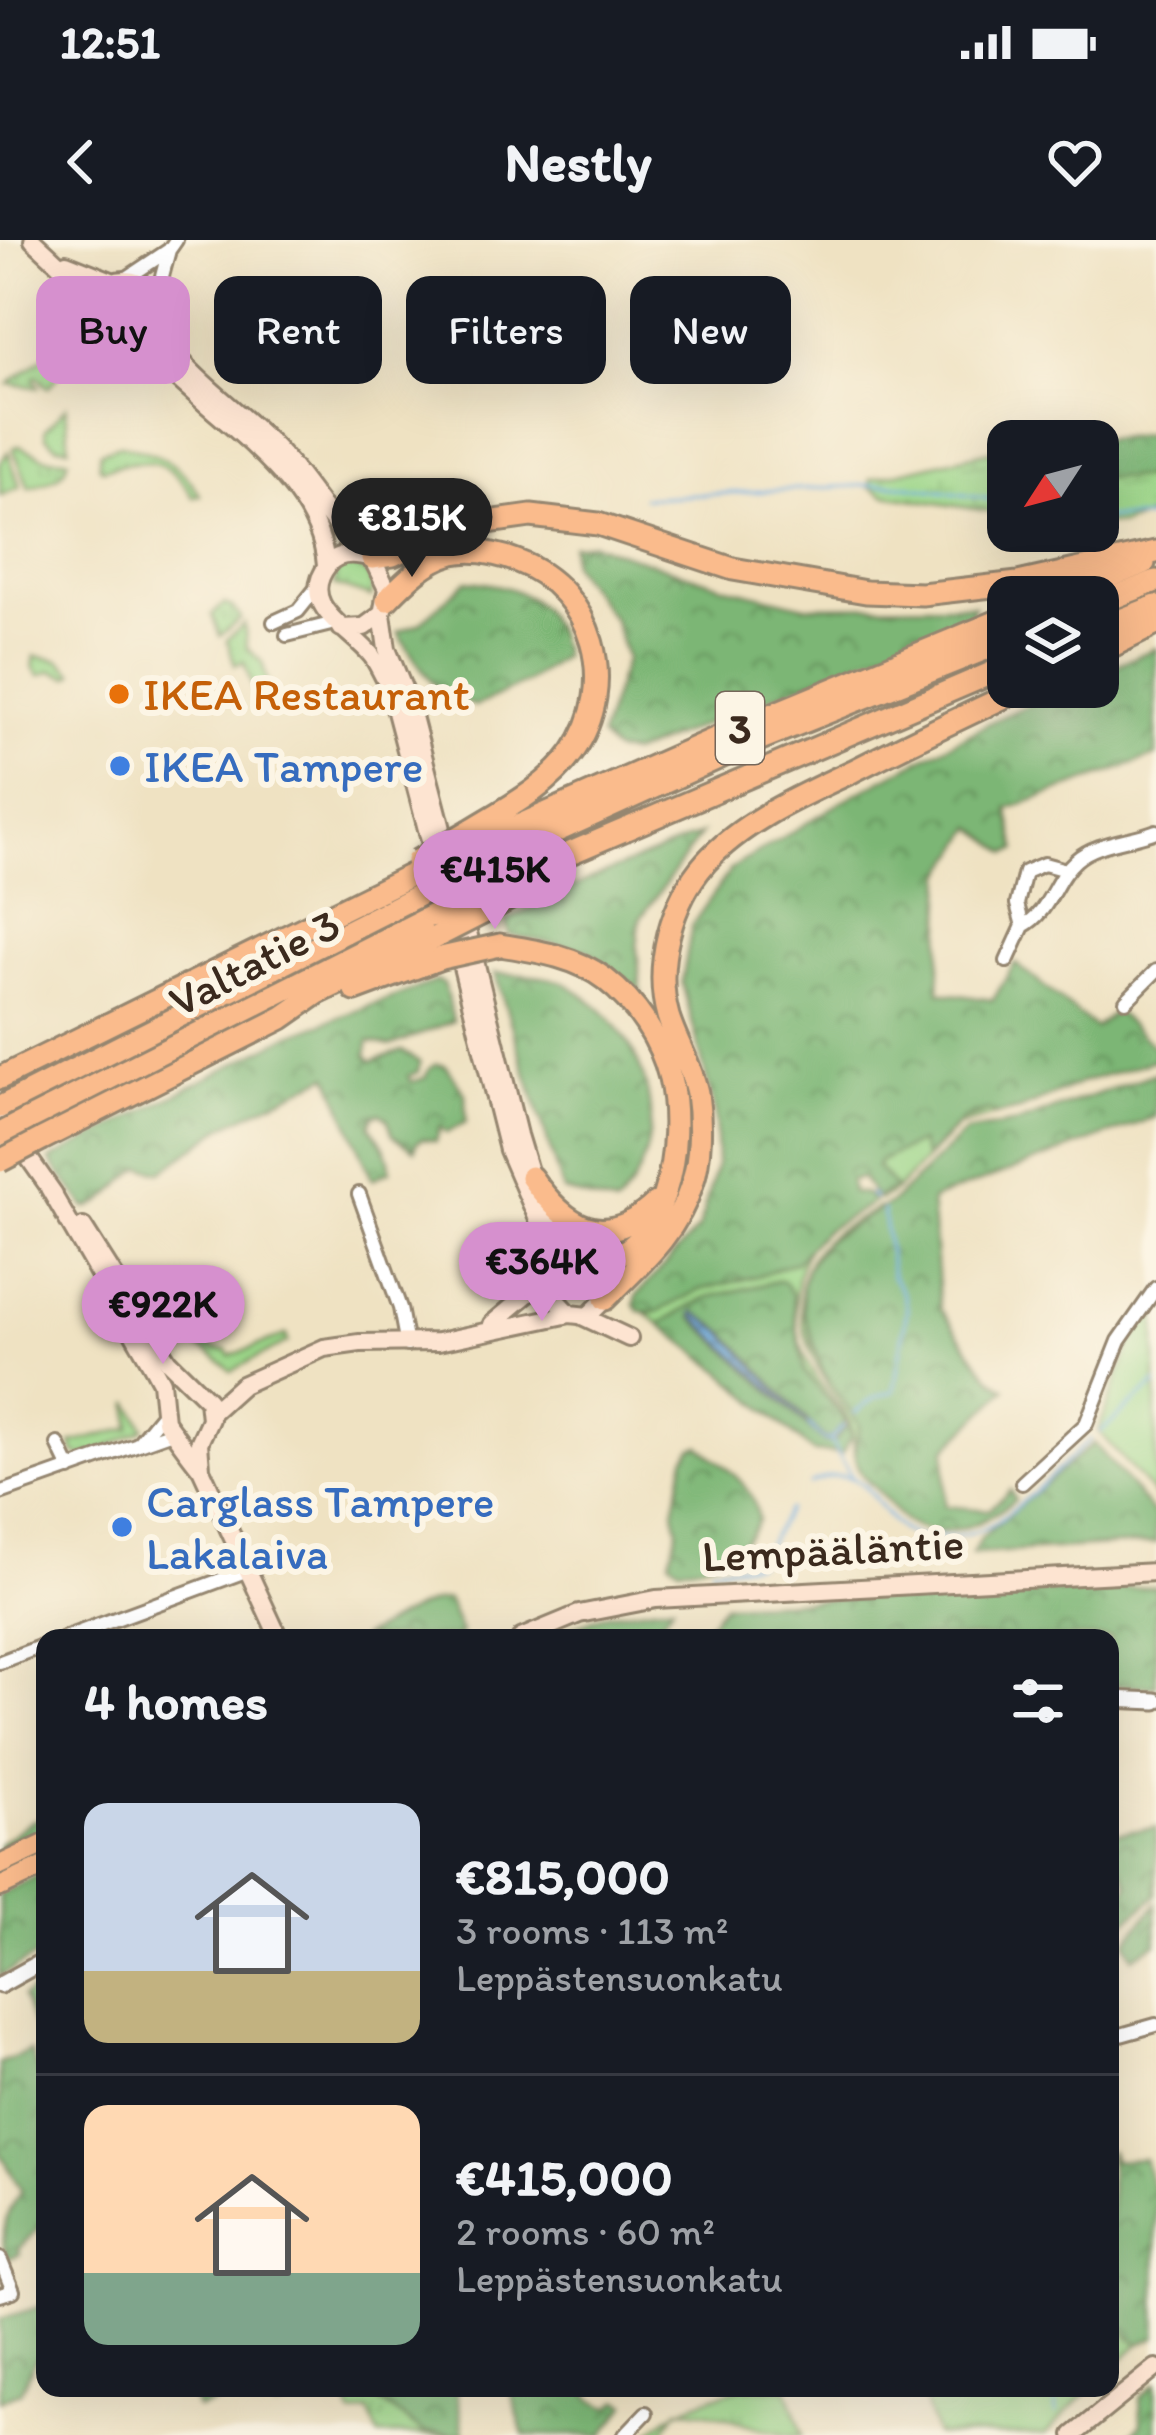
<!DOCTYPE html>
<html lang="en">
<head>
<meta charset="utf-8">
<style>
  :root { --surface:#171b24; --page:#20242c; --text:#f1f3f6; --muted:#9ea1a6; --line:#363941; --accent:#d690ce }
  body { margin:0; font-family:Itim,sans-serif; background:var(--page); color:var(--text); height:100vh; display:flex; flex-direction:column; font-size:45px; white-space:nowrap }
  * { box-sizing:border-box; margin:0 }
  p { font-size:39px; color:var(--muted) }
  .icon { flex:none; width:66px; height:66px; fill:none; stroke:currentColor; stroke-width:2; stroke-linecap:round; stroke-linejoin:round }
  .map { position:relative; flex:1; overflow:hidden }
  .drawer { position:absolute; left:36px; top:1389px; width:1083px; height:768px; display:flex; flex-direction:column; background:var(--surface); border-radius:24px; box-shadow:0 12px 48px #0002 }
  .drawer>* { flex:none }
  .hud { position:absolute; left:36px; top:36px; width:1086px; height:108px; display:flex; gap:24px }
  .needle { width:78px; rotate:234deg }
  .tools { position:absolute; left:987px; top:180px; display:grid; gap:24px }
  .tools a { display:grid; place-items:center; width:132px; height:132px; border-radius:24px; background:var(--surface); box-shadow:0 12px 48px #0002; font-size:60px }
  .price { position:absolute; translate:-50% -102px; padding:0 27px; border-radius:42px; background:var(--accent); color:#111; font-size:39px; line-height:78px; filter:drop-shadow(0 3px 6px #0008) }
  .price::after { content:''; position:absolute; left:50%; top:72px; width:36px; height:27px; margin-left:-18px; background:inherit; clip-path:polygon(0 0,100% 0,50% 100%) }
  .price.selected { background:#222; color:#fff }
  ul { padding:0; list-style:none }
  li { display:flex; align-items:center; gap:36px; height:300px; padding:0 48px }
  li+li { border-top:3px solid var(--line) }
  li span { display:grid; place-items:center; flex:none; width:336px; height:240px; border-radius:24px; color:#555 }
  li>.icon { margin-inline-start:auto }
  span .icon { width:144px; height:144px; fill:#fffc; stroke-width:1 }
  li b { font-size:51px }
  h2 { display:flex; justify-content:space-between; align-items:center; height:144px; padding:0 48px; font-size:51px }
  .chip { padding:0 42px; border-radius:24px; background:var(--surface); box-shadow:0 12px 48px #0002; font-size:42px; line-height:108px }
  .chip.selected { background:var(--accent); color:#111 }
  .status { display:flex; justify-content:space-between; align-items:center; height:84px; padding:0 60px; background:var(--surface); direction:ltr }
  .status svg { height:33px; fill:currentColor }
  header { display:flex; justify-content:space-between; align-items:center; height:156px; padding:0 48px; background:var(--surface); font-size:54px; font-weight:700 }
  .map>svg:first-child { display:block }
  .grass { fill:url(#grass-tufts); stroke:#6b8053; stroke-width:3 }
  .forest { fill:url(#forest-crowns); stroke:#5c7049; stroke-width:3 }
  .wetland { fill:url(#wetland-marsh); stroke:#6b8053; stroke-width:3 }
  .park { fill:#9bd588; stroke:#6b8053; stroke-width:3 }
  .water { fill:url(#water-rules); stroke:#546b7e; stroke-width:3 }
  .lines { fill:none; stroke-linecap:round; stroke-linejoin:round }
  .stream { stroke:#6cacdf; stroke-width:3 }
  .minor-casing { stroke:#958670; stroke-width:18 }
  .tertiary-casing { stroke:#958670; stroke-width:21 }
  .secondary-casing { stroke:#958670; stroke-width:22 }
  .primary-casing { stroke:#958670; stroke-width:24 }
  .motorway-casing { stroke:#958670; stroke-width:27 }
  .minor { stroke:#fff; stroke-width:12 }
  .tertiary { stroke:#fff; stroke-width:15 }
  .secondary { stroke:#fde4d1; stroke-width:16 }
  .primary { stroke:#fabb8c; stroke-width:18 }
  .motorway { stroke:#fabb8c; stroke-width:21 }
  .motorway-bridge-casing { stroke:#958670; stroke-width:27; stroke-linecap:butt }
  .motorway-bridge { stroke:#fabb8c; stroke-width:21 }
  .food-dot { fill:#e8710a; stroke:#fcf5e5; stroke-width:4.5 }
  .shop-dot { fill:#3f7fe0; stroke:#fcf5e5; stroke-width:4.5 }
  .labels { text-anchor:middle; stroke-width:12; stroke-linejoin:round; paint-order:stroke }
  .shield { fill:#fcf5e5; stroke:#75675a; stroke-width:3 }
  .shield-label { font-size:42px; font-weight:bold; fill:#3b2a1e }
  .food-label { font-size:45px; fill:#c56008; stroke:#fcf5e5; text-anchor:start }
  .shop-label { font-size:45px; fill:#366cbe; stroke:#fcf5e5; text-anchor:start }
  .street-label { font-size:45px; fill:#3b2a1e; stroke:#fcf5e5 }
</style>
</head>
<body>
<div class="status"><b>12:51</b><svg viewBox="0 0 49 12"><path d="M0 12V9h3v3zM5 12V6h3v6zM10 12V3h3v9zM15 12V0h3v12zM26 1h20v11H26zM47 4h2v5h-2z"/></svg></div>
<header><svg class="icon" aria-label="back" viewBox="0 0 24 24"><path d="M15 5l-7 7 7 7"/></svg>Nestly<svg class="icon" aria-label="heart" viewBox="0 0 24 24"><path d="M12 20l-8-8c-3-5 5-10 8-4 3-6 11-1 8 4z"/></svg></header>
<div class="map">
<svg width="1156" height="2195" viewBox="0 0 1156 2195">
  <defs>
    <pattern id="grass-tufts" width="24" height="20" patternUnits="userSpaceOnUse" patternTransform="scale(3)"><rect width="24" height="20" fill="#9bd588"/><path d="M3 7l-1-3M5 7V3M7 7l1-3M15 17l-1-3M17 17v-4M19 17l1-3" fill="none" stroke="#86b775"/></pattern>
    <pattern id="forest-crowns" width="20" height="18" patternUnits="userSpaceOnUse" patternTransform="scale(3)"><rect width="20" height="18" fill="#7cb674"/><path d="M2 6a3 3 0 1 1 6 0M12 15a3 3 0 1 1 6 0" fill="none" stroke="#67945f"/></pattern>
    <pattern id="wetland-marsh" width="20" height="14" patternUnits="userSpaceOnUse" patternTransform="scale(3)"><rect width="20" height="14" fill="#9bd588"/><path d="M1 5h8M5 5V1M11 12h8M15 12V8" fill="none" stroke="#86b775"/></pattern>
    <pattern id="water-rules" width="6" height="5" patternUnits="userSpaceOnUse" patternTransform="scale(3)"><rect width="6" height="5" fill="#6cacdf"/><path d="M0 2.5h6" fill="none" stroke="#5a8cb4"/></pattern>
  </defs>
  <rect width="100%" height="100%" fill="#fcf5e5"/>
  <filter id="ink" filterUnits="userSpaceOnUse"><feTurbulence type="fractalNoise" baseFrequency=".00833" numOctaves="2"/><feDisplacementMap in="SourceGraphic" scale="24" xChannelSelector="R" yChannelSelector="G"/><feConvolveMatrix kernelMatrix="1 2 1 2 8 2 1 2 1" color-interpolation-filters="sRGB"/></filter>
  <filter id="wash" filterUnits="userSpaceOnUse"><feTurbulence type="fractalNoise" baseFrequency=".004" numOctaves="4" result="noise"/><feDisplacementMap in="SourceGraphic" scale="48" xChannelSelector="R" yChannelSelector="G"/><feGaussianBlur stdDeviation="2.7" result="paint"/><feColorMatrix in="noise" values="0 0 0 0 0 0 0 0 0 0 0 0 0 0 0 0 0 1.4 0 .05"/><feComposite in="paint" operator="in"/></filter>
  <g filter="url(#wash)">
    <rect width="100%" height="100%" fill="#efe2c2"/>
    <path class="grass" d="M 53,73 L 58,84 L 54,129 L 60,133 L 48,148 L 37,136 L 34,139 L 39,147 L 9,144 C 41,116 55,122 53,73 Z
      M 66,167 L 69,207 L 57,206 L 46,197 L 45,190 Z
      M 120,205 C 156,212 181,222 200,255 L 193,257 C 167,214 145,219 103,229 L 99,226 L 100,212 Z
      M 19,206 L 47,218 L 68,219 C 64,240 48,241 29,248 L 13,208 Z
      M 8,212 L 20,247 L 0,256 L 0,223 Z
      M 348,324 C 366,328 375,339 371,357 L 334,345 L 338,326 Z
      M 224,364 L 232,367 L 241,378 L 220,396 L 212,375 Z
      M 244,384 L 247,408 L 262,422 L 268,443 L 261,451 L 253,448 L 244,422 L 235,425 L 227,400 Z
      M 35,416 L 59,420 L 74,434 L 69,437 L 52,431 L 39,436 L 33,427 Z
      M 988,871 L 997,875 L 958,886 L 896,950 L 880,960 L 876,958 L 882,957 L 886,939 L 877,927 L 880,920 L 920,901 L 922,907 L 963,879 Z
      M 879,967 L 881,969 L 827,1000 L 807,1028 L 811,1102 L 823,1131 L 859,1185 L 854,1214 C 853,1174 843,1172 824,1139 C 800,1098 787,1037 824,1001 C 839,986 862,978 879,967 Z
      M 807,1010 C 790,1046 792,1097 813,1132 C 823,1149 838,1164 846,1181 L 804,1131 L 792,1054 L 777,1041 L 705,1058 L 660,1084 L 647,1074 C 667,1070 682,1057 700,1050 C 736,1036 779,1039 807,1010 Z
      M 173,1049 L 198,1101 L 205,1100 L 213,1109 L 227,1110 L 230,1116 L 286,1095 L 288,1102 L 231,1131 C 210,1106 152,1095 173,1049 Z
      M 130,1162 L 144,1188 L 139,1192 L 85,1218 L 74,1213 L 72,1203 L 130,1188 Z
      M 285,2148 L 339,2148 L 276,2168 L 271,2152 Z
      M 344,2148 L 360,2148 L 425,2193 L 450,2195 L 378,2195 L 369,2171 L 352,2175 Z
      M 741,2148 L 787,2148 L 803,2195 C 759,2195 722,2168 679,2169 L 661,2195 L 648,2195 C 673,2166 706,2159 741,2148 Z"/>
    <path class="forest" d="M 1156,193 L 1156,238 L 1098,238 L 1098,201 L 1092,201 Z
      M 590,303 L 727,347 L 805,366 L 974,365 L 970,376 L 632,514 L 614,511 L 600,497 L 626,418 L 614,380 L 571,324 L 572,305 Z
      M 466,341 C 522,346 549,358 563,416 L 527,442 L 476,466 C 467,463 455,460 447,456 C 435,450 404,404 398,392 L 420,383 Z
      M 1156,408 L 1156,516 L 1008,569 L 1017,610 L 1008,613 L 974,587 L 944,634 L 939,752 L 993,760 L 1015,723 L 1095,788 L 1115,771 L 1156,808 L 1156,820 L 1083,842 L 1020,870 L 997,875 L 988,871 L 963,879 L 925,918 L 920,902 L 880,921 L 877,927 L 895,947 L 876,958 L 862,938 L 850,940 L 852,953 L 864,953 L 874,962 L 823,992 L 796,1022 L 757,1036 L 700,1050 L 657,1072 L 639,1071 L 635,1065 L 637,1055 L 699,988 L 717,923 L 715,872 L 682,742 L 692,685 L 732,628 L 850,557 L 993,481 L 1067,447 L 1098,447 L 1098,433 Z
      M 701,594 L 640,679 L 637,708 L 641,752 L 587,710 L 509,695 L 506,681 L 586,641 Z
      M 495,733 C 517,736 550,734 568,745 C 647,790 681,895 616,966 L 563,951 Z
      M 437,741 L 444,744 L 453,781 L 390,806 L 369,801 L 366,815 L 372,821 L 402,811 L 420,822 L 418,832 L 408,836 L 411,842 L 425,838 L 429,829 L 436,824 L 446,826 L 465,854 L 466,882 L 446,893 L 440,886 L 436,901 L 423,898 L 417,902 L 415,910 L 393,895 L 387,878 L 380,873 L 373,876 L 370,886 C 381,901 390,912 390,931 L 372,939 L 329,835 L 224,886 L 161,932 L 142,927 C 123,938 107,965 86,968 L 50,920 L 288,796 Z
      M 1156,833 L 1156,877 L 931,960 L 940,1069 L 989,1136 L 1006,1149 L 946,1209 L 944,1266 L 989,1270 L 1010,1250 L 1015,1259 C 990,1281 945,1303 911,1285 C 897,1278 889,1262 878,1251 C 867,1240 855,1232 855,1213 C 855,1204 859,1194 859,1185 L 823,1131 L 804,1072 L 802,1046 L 807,1028 L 827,1000 L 892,962 L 965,892 L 1017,883 Z
      M 778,1041 L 784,1042 L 792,1054 L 804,1131 L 846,1181 L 831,1198 L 825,1198 L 812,1185 L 723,1090 L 694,1071 L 692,1077 L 825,1203 L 833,1202 L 848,1184 L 851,1197 L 843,1213 L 813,1212 L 721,1131 L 660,1084 L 705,1058 Z
      M 1094,1203 L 1156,1276 L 1156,1303 L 972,1314 L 982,1297 Z
      M 700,1206 C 726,1228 754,1244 758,1280 C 745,1309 711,1326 679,1327 L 670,1320 L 678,1289 L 674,1271 L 685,1218 L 692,1208 Z
      M 1156,1347 L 1156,1446 L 1110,1446 L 1110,1398 L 696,1398 L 725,1364 Z
      M 447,1360 L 461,1393 L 458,1397 L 360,1398 C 387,1386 417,1362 447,1360 Z
      M 673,1364 L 650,1398 L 543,1398 L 607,1374 Z
      M 45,1577 L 45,1595 L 0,1615 L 0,1604 L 31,1581 Z
      M 1156,1588 L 1156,1656 L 1110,1695 L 1110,1658 L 1121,1656 L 1129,1645 L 1110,1604 L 1110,1594 Z
      M 45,1632 L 45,1711 L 0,1736 L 0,1654 Z
      M 1156,1664 L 1156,1704 L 1133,1717 L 1126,1702 Z
      M 45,1743 L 45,1803 L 40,1805 L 23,1757 Z
      M 30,1811 L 45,1850 L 45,1982 L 19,2008 L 20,2014 L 6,2019 C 0,1995 6,1972 22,1952 L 0,1912 L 0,1823 Z
      M 1110,1910 L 1114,1921 L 1144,1919 L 1156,1958 L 1156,2098 L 1139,2104 L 1110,2081 Z
      M 45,2065 L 45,2115 L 36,2119 L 20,2152 L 0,2160 L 0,2079 Z
      M 1156,2143 L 1156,2195 L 1130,2195 L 1141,2185 L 1140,2158 Z
      M 189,2148 L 285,2148 L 271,2152 L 250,2151 L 197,2169 Z
      M 360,2148 L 456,2148 L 464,2194 L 425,2193 Z
      M 510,2148 L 583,2148 L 592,2159 L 609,2167 L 620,2160 L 627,2164 L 603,2195 L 524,2195 Z"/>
    <path class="wetland" d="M 990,211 L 1008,215 L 1008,274 L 885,255 L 870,247 L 871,239 Z
      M 1098,238 L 1156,238 L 1156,273 L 1122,285 L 1098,283 Z"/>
    <path class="park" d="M 1156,1063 L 1156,1257 L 1098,1191 L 1130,1107 Z
      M 1110,2081 L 1139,2104 L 1110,2130 Z
      M 920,2148 L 1091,2148 L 1045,2195 L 936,2195 Z"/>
    <path class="water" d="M 694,1072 L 722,1091 L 809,1185 L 694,1076 Z"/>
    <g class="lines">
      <path class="stream" d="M 643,258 L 872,245 L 901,245 L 1008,262
        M 1098,278 L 1156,278
        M 870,954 L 874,959
        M 855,1173 L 874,1158 L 894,1151 L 907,1069 L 904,1055 L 892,1036 L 883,970
        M 809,1185 L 825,1201 L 830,1200
        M 843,1186 L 830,1200 L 853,1239
        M 1100,1192 L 1156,1144
        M 810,1244 C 871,1214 871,1274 908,1293 C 917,1299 933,1297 945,1297 C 958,1297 978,1293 990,1286 C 1019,1269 1064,1223 1091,1199
        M 711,1328 L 757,1323 L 788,1269
        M 1054,2149 L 1057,2173"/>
    </g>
  </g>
  <g filter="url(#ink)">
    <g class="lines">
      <defs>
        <path id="minor" d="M 124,40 L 169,10
          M 156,59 L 169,10 L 176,0
          M 274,382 L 298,371 L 319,345
          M 287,395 L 335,383
          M 1066,630 L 1044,624 L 1025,632 L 1017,664 L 1023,686 C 1051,671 1053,640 1076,620 C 1096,602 1131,601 1156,591
          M 1007,721 L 1023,686
          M 1126,761 L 1156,731
          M 359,954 L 400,1068 L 407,1105
          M 140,1201 L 163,1173
          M 58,1204 L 70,1229
          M 1022,1243 L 1086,1184 L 1119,1101 L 1156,1048
          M 0,1253 L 175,1191
          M 64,1398 L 248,1330
          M 0,1422 L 45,1405
          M 1110,1798 L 1156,1785
          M 0,2019 L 13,2051 L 0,2055
          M 625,2195 L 646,2173"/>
        <path id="tertiary" d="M 1110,1459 L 1156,1461
          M 0,1745 L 45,1720"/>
        <path id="secondary" d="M 33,0 L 78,42 L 93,64
          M 66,23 L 114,42
          M92 73a33 33 0 1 1 66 0a33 33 0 1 1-66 0Z
          M 156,86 C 184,135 234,166 273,205 C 306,239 328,280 360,314
          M 132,106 C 160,120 182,143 206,164 C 254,206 321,257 326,326
          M 382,374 L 387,409 L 410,465 L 457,647
          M 341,388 L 364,387 L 382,374 L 387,349 L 372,318 C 358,314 338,311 328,325 C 296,366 351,389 372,416 C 379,426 384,438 390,449 L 444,654
          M 463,672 L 518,895 L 538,961 L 579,1021
          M 450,679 L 508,910 L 558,1026
          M 0,877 L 54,954
          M 49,948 L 154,1129 L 161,1142 L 165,1181 C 177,1197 188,1213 201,1229 L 279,1398
          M 83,987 L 168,1121 L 208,1160 L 210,1179 L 199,1203 L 201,1228
          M 572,1020 C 597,1022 604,1036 605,1059 L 588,1076 L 570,1074 L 556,1059 L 556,1031 Z
          M 582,1076 L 629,1098
          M 492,1084 L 555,1031
          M 211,1173 L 242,1145 L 324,1108 L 360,1103 L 438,1102 L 570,1074
          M 521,1398 L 579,1374 L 656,1359 L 1156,1332
          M 1073,2195 L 1156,2128"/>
        <path id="primary" d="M 0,1625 L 45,1604
          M 0,1647 L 45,1626"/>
        <path id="motorway" d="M 372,318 L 393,315 L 452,287 L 531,276 L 598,284 L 733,329 L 866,352 L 922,354 L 1018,343 L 1156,312
          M 1059,357 L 1144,323
          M 387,360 C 405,341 426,320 453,313 C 475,308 496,313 517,321 C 594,350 620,445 573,512 C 548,547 507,568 471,590
          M 1098,364 L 1156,341
          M 1098,389 L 1156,366
          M 1098,413 L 1156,384
          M 475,605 L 735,490 L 1008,377
          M 480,626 L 758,500 L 1008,400
          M 486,649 L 1008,426
          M 491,669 L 555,633
          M 500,705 C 537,711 575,716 605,739 C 636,763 661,800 670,838 C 685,899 668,1027 584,1021
          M 355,750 L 441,718
          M 0,838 L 419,631
          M 0,867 L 425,652
          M 27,880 L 431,676
          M 42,899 L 282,778 L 318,753 L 436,697
          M 531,937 C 566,987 604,1012 656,963
          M 605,1059 C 640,1024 677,993 692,944 C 701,918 701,881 697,853 C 692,827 676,802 668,776 C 654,726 671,661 706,622 C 744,580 803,555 853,531 C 910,502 968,474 1026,447"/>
      </defs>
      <use href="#minor" class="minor-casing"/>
      <use href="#tertiary" class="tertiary-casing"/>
      <use href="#secondary" class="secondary-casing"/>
      <use href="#primary" class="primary-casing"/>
      <use href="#motorway" class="motorway-casing"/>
      <use href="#minor" class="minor"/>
      <use href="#tertiary" class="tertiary"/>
      <use href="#secondary" class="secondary"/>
      <use href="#primary" class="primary"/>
      <use href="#motorway" class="motorway"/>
      <defs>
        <path id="motorway-bridge" d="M 417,621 L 471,590
          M 425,652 L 480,626
          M 431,676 L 486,649
          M 436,697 L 491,669
          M 441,718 L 500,705
          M 0,894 L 27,880
          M 0,921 L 42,899"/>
      </defs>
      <use href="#motorway-bridge" class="motorway-bridge-casing"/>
      <use href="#motorway-bridge" class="motorway-bridge"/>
    </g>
  </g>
  <circle class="food-dot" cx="119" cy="454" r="12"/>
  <g class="shop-dot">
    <circle cx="120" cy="526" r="12"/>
    <circle cx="122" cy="1287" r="12"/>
  </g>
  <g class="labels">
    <rect class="shield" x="716" y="452" width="48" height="72" rx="9"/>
    <g class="shield-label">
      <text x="740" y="503">3</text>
    </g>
    <g class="food-label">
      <text x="143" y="470">IKEA Restaurant</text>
    </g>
    <g class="shop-label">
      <text x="144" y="542">IKEA Tampere</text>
      <text x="146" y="1277">Carglass Tampere<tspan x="146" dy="52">Lakalaiva</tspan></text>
    </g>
    <g class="street-label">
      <text transform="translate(254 722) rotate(-27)" y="16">Valtatie 3</text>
      <text transform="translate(833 1309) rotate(-3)" y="16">Lempääläntie</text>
    </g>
  </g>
</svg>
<div class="tools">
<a><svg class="needle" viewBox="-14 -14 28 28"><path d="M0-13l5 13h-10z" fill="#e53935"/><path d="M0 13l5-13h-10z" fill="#9ea1a6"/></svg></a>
<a><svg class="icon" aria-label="layers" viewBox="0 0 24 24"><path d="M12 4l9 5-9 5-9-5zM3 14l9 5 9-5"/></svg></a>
</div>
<b class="price selected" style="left:412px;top:340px">€815K</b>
<b class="price" style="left:495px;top:692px">€415K</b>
<b class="price" style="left:542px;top:1084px">€364K</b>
<b class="price" style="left:163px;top:1127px">€922K</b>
<div class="hud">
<a class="chip selected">Buy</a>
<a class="chip">Rent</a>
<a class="chip">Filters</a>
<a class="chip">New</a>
</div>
<section class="drawer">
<h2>4 homes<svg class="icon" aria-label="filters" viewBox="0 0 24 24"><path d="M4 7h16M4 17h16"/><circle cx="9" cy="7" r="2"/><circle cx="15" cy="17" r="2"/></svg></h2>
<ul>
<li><span style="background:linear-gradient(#c9d6e8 70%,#c2b280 0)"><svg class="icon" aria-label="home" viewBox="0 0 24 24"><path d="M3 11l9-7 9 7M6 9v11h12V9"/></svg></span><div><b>€815,000</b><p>3 rooms · 113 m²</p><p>Leppästensuonkatu</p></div></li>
<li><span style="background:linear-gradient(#ffd9b3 70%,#7fa58c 0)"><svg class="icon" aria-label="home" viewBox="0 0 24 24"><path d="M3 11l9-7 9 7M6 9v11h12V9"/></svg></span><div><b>€415,000</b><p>2 rooms · 60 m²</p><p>Leppästensuonkatu</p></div></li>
</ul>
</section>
</div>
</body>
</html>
